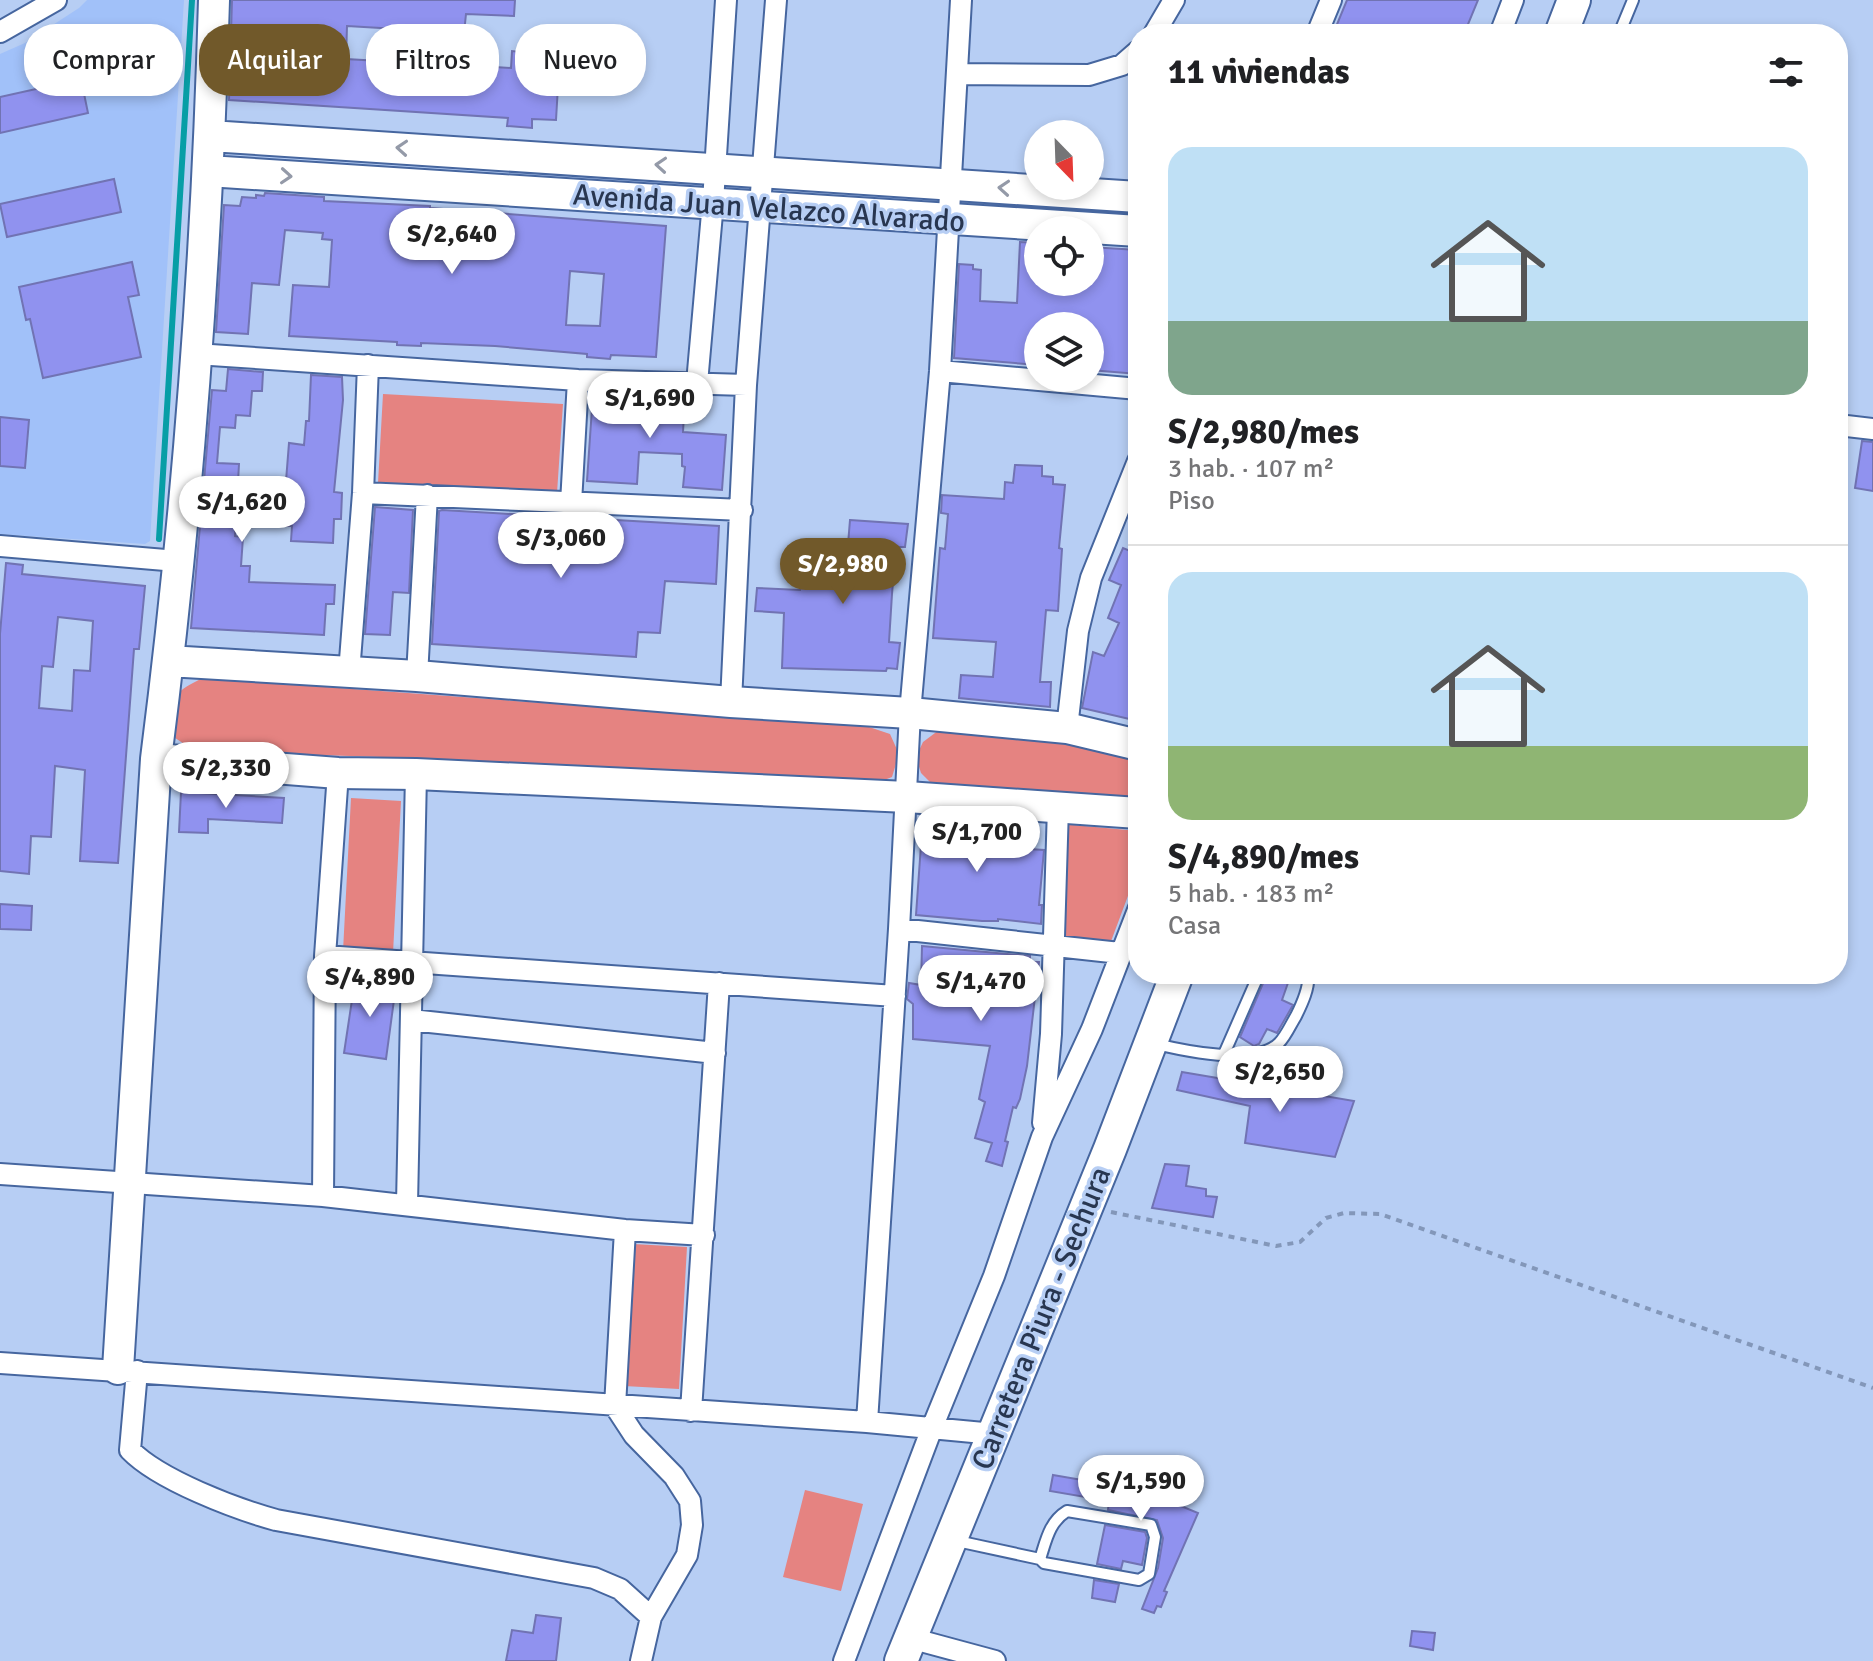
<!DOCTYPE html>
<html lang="es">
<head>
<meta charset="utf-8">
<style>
  :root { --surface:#fff; --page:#f2f2f2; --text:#202124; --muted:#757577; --line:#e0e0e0; --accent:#71592a }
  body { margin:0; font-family:Signika,sans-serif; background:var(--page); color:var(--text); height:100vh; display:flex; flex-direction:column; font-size:30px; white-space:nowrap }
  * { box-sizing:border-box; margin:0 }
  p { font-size:26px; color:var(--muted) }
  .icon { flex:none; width:44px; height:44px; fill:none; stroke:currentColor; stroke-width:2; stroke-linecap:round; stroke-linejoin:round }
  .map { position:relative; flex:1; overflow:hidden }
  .details { position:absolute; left:1128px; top:24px; width:720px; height:960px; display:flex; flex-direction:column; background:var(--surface); border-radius:32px; box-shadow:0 4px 12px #0003 }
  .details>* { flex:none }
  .hud { position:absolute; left:24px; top:24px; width:760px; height:72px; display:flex; gap:16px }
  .needle { width:52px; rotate:157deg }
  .controls { position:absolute; left:1024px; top:120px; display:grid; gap:16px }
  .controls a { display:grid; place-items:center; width:80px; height:80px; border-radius:50%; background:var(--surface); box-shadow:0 4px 12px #0003; font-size:40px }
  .price { position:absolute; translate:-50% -68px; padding:0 18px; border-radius:28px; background:#fff; color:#222; font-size:26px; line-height:52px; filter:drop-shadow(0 2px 4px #0008) }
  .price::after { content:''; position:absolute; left:50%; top:48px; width:24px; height:18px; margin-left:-12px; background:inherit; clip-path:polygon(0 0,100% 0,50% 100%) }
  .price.active { background:var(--accent); color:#fff }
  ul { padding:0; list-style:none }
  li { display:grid; align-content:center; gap:16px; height:424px; padding:0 40px }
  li+li { border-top:2px solid var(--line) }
  li span { display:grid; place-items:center; height:248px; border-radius:24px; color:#555 }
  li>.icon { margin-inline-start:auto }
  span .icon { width:144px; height:144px; fill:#fffc; stroke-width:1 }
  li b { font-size:34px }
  h2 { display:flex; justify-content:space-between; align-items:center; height:96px; padding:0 40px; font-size:34px }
  .pill { padding:0 28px; border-radius:32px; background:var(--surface); box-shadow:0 4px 12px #0003; font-size:28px; line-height:72px }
  .pill.active { background:var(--accent); color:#fff }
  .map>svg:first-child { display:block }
  .built { fill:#a1c1f9 }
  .green { fill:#e58381 }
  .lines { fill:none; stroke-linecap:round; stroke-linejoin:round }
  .stream { stroke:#079ea6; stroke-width:6 }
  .building { fill:#9092ef; stroke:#7173b3; stroke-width:2; fill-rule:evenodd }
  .lane-casing { stroke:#46669f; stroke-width:14 }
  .street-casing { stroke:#46669f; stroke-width:24 }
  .secondary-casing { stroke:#46669f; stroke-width:34 }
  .primary-casing { stroke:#46669f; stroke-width:36 }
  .path { stroke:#8397b9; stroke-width:4; stroke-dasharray:6 6; stroke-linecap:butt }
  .lane { stroke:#fff; stroke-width:10 }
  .street { stroke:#fff; stroke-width:20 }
  .secondary { stroke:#fff; stroke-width:30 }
  .primary { stroke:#fff; stroke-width:32 }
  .oneway { stroke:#949aa8 }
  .labels { text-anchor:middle; stroke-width:7; stroke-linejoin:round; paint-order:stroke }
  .street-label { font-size:30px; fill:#283650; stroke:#b7cef4 }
</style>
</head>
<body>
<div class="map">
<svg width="1873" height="1661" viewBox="0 0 1873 1661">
  <rect width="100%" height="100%" fill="#b7cef4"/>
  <path class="built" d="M 87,0 L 184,0 L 150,541 L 145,544 L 0,534 L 0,54 L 25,43 L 79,8 Z"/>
  <path class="green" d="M 383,394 L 563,404 L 557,493 L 378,483 Z
    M 203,678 L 869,727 L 890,734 L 899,754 L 892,777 L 874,784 L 414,758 L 195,751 L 172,736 C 170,700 169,694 203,678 Z
    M 939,730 L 1138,752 L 1138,798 L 932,784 L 921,773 L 916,757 L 923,742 Z
    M 351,798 L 401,801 L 393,953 L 343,951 Z
    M 1063,824 L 1138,831 L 1138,869 L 1110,944 L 1058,938 Z
    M 633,1244 L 687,1247 L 679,1389 L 624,1386 Z
    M 805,1490 L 863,1504 L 841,1591 L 783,1577 Z"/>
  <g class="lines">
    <path class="stream" d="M 159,539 L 192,0"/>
  </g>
  <path class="building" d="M 232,0 L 515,0 L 514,16 L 466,14 L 461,62 L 464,62 L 464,65 L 511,68 L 512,51 L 521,52 L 522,48 L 537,50 L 536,68 L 559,69 L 556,120 L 532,119 L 532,128 L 507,126 L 508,118 L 229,100 ZM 347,26 L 414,30 L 415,63 L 346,59 Z
    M 1347,0 L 1478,0 L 1464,34 L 1333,34 Z
    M 81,79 L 88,113 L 0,133 L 0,97 Z
    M 114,179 L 121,212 L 7,237 L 0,204 Z
    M 265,193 L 324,197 L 324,201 L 430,206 L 430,208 L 666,226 L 656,357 L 611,355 L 610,359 L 587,357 L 587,354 L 495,346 L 421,343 L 421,346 L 397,345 L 397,342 L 289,336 L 293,285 L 329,287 L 332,240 L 322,239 L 323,233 L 285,230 L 279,285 L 252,283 L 248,334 L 216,332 L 224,205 L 240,206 L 242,197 L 256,198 L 256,195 L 264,196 ZM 570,271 L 604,274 L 600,326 L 566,325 Z
    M 1020,242 L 1038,243 L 1038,282 L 1090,282 L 1090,247 L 1138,250 L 1138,374 L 1090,370 L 1090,326 L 1038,326 L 1038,365 L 954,358 L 959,264 L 973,265 L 973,269 L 981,270 L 980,301 L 1017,303 Z
    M 132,262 L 139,295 L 128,297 L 141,357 L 43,378 L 30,319 L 26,320 L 19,287 Z
    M 228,369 L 263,372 L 262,391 L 252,391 L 250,416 L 236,415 L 235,428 L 220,427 L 217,463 L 239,464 L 235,536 L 243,537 L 241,566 L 250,566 L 249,582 L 335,585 L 334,604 L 326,604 L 324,635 L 191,628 L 212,390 L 226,391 Z
    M 311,375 L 342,377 L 343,400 L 334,492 L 342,493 L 341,519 L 334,519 L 333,543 L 291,541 L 292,526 L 284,526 L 284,517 L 275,516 L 278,481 L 286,481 L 289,443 L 304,445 L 306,421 L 309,421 Z
    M 595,394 L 685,396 L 683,432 L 726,435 L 722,490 L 683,487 L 685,467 L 682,466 L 682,454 L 639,452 L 637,484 L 587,481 L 592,408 L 595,408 Z
    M 0,417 L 29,420 L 25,468 L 0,466 Z
    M 1862,441 L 1873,442 L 1873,491 L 1855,488 Z
    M 1015,465 L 1042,466 L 1042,476 L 1053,477 L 1053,484 L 1065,485 L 1059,548 L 1062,549 L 1058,611 L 1046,610 L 1040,682 L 1051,682 L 1050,707 L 959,698 L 961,675 L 993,677 L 996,642 L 933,638 L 940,548 L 945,549 L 948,514 L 941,513 L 942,495 L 1004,499 L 1005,482 L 1013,483 Z
    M 375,507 L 413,510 L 409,593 L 393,592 L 390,635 L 365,634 Z
    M 442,510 L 719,526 L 716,584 L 665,581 L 660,633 L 638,632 L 636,657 L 432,644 L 439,511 Z
    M 850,520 L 908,524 L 905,547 L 896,547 L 892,594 L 889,642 L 900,643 L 897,669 L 887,668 L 886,671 L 782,668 L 784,613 L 755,611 L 757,588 L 800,590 L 802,565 L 846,569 Z
    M 1138,546 L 1138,633 L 1129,666 L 1138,669 L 1133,684 L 1138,686 L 1138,721 L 1082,708 L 1093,652 L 1104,656 L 1119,623 L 1108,618 L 1121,585 L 1109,580 L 1123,548 L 1135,553 Z
    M 6,563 L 23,565 L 22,574 L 145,586 L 139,649 L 134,649 L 118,863 L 80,861 L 85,770 L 55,766 L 51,837 L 31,836 L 29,874 L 0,871 L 0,634 ZM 58,617 L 93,621 L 90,671 L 74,670 L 72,711 L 39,708 L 42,666 L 53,667 Z
    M 181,792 L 284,798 L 282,823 L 208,819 L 208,833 L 179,832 Z
    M 923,817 L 999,824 L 997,847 L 1044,850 L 1039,905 L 1042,905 L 1041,924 L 998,919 L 998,921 L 982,921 L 916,915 Z
    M 0,904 L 32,906 L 31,930 L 0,929 Z
    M 922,946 L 1030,956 L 1030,962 L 1039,962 L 1027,1066 L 1020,1099 L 1016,1108 L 1013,1107 L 1005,1141 L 1008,1142 L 1002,1166 L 986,1161 L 992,1143 L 975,1138 L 985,1102 L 979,1099 L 990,1046 L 913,1039 L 913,1004 L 907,999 L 909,983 L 921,985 Z
    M 1267,974 L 1289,980 L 1282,1000 L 1293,1005 L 1277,1033 L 1267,1029 L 1259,1044 L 1254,1046 L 1240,1037 Z
    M 355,980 L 396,985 L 386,1059 L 344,1053 Z
    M 1182,1072 L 1354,1101 L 1335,1157 L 1245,1143 L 1250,1106 L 1177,1090 Z
    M 1165,1164 L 1189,1166 L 1186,1186 L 1206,1189 L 1206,1196 L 1217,1197 L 1213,1217 L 1152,1208 Z
    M 1053,1475 L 1164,1494 L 1164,1499 L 1198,1513 L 1164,1591 L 1167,1592 L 1161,1607 L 1157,1606 L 1154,1613 L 1142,1609 L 1158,1568 L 1163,1538 L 1157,1520 L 1108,1510 L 1109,1501 L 1050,1491 Z
    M 1105,1525 L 1145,1532 L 1147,1538 L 1142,1565 L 1123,1561 L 1121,1569 L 1097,1564 Z
    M 1094,1580 L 1119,1584 L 1115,1602 L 1092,1598 Z
    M 536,1615 L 561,1618 L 556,1661 L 506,1661 L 512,1630 L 533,1633 Z
    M 1412,1631 L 1435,1633 L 1433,1650 L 1410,1646 Z"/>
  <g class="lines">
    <defs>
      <path id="lane" d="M 1619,34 L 1633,0
        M 1156,1044 C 1185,1051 1256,1066 1279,1043 C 1286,1036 1291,1024 1296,1016 C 1302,1004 1310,987 1308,974
        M 1224,1054 L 1259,974
        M 1067,1511 L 1151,1525 L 1155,1537 L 1149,1574 L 1139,1580 L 1044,1563 L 1040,1559 C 1046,1541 1049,1522 1067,1511 Z
        M 957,1541 L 1040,1559"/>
      <path id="street" d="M 0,32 L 56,0
        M 1154,34 L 1174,0
        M 1317,34 L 1331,0
        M 1500,34 L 1513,0
        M 958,74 L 1089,75 L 1122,65 L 1138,51
        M 196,354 L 578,380 L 746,385
        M 940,371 L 1138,389
        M 697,383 L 713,202 L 726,0
        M 1838,425 L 1873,429
        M 363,493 L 742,510
        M 571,503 L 578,380
        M 0,546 L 177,561
        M 349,673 L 363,493 L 368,365
        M 417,676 L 427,495
        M 731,702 L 746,385 L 776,0
        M 1067,728 L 1078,631 L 1091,578 L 1138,461
        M 899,929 L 1120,953
        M 325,956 L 895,996
        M 411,1020 L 715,1053
        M 1043,1123 L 1051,1034 L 1058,807
        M 0,1174 L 323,1196 L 625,1230 L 704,1235
        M 323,1196 L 325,956 L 338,773
        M 407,1204 L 416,774
        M 625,1230 L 615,1406 L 634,1435 L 674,1476 L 690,1501 L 692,1525 L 687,1555 L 651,1617 L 641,1661
        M 0,1363 L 867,1422 L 994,1434
        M 137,1371 L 130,1450 C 159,1480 236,1509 276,1520 L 594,1578 L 620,1589 L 651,1617
        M 691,1411 L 719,983
        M 867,1422 L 899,929 L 910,713 L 940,371 L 961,0
        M 910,1638 L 995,1661
        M 844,1661 L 932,1428 L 994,1276 L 1042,1137 L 1092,1029 L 1138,910"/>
      <path id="secondary" d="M 210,136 L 1138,197
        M 208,171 L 1138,231
        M 168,661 L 417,676 L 731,702 L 910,713 L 1067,728 L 1138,745
        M 156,759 L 338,773 L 416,774 L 907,797 L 1138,813
        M 118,1369 L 156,759 C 188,508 207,253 214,0"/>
      <path id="primary" d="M 1561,34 L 1574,0
        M 901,1661 L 1110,1149 L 1177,974"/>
    </defs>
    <use href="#lane" class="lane-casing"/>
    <use href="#street" class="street-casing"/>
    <use href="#secondary" class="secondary-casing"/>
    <use href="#primary" class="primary-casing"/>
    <path class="path" d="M 1111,1212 L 1276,1246 L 1300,1242 L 1326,1218 L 1344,1213 L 1380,1214 L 1873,1388"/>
    <use href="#lane" class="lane"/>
    <use href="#street" class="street"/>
    <use href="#secondary" class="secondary"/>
    <use href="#primary" class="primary"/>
  </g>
  <defs><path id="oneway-chevron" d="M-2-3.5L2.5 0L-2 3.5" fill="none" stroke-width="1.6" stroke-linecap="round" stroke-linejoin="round" transform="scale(2)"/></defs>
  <g class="oneway">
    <use href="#oneway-chevron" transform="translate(402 148) rotate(-176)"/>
    <use href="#oneway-chevron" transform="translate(661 165) rotate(-176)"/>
    <use href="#oneway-chevron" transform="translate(286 176) rotate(4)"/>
    <use href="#oneway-chevron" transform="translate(1004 188) rotate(-176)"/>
  </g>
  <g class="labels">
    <g class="street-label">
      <text transform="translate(769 208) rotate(4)" y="10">Avenida Juan Velazco Alvarado</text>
      <text transform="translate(1041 1318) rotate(-68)" y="10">Carretera Piura - Sechura</text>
    </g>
  </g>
</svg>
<div class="controls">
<a><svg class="needle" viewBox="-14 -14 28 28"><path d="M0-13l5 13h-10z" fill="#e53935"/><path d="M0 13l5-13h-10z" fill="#757577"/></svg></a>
<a><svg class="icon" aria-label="locate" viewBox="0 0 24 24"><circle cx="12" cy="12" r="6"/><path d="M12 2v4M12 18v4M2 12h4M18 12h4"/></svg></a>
<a><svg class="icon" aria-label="layers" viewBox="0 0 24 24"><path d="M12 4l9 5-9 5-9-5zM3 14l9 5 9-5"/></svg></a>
</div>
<b class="price" style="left:452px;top:276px">S/2,640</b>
<b class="price" style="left:650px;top:440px">S/1,690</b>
<b class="price" style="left:242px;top:544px">S/1,620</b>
<b class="price" style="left:561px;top:580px">S/3,060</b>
<b class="price active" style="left:843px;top:606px">S/2,980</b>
<b class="price" style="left:226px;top:810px">S/2,330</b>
<b class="price" style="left:977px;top:874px">S/1,700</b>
<b class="price" style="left:370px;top:1019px">S/4,890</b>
<b class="price" style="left:981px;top:1023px">S/1,470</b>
<b class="price" style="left:1280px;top:1114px">S/2,650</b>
<b class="price" style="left:1141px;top:1523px">S/1,590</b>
<div class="hud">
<a class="pill">Comprar</a>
<a class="pill active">Alquilar</a>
<a class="pill">Filtros</a>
<a class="pill">Nuevo</a>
</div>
<section class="details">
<h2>11 viviendas<svg class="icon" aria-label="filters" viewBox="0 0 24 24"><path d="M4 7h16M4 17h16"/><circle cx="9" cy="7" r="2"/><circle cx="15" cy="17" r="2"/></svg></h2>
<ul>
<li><span style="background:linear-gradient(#bfe0f5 70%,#7fa58c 0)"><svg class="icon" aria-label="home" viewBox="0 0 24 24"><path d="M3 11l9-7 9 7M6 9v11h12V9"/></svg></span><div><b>S/2,980/mes</b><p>3 hab. · 107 m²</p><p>Piso</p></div></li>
<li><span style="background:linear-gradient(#bfe0f5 70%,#8fb573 0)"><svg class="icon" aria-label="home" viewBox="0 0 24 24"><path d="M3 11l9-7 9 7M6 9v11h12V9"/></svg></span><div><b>S/4,890/mes</b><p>5 hab. · 183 m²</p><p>Casa</p></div></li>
</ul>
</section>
</div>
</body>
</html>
